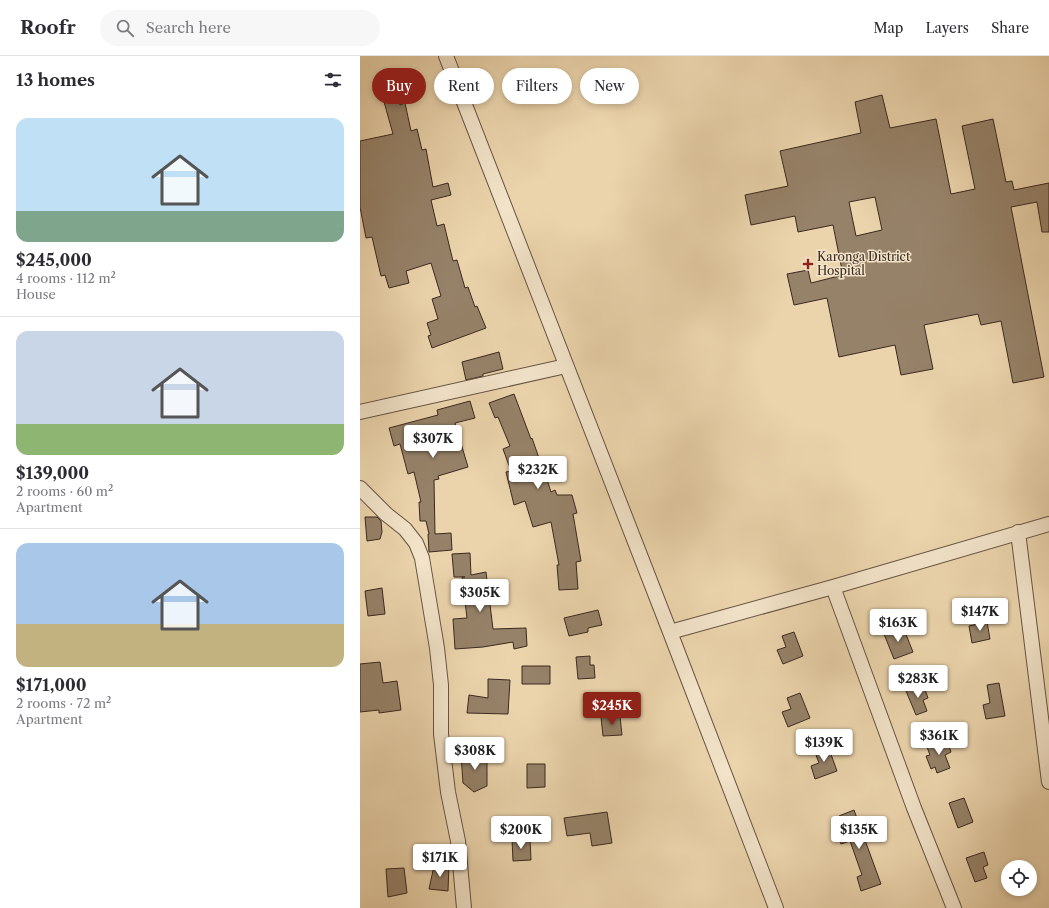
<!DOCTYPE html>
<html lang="en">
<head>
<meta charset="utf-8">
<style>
  :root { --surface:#fff; --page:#f7f7f7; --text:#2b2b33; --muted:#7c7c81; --line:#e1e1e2; --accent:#8f2418 }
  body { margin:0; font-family:"Libre Caslon Text",serif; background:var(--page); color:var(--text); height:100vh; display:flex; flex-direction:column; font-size:15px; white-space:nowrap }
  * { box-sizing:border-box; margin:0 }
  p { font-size:13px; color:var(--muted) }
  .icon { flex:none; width:22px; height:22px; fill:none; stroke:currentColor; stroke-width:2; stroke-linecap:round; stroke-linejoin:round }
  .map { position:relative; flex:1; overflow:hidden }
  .details { display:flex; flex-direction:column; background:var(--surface); width:360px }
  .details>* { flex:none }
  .banner { position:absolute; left:12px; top:12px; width:380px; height:36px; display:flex; gap:8px }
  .controls { position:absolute; left:641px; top:804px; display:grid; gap:8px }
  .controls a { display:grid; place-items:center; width:36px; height:36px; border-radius:50%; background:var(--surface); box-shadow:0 2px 6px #0003; font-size:20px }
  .price { position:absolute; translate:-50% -34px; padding:0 9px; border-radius:4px; background:#fff; color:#222; font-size:13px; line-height:26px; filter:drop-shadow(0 1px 2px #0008) }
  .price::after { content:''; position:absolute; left:50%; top:24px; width:12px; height:9px; margin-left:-6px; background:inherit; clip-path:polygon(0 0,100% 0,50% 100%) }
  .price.selected { background:var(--accent); color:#fff }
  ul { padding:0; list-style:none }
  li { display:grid; align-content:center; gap:8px; height:212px; padding:0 16px }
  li+li { border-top:1px solid var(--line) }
  li span { display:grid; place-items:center; height:124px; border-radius:12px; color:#555 }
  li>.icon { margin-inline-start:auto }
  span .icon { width:72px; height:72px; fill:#fffc; stroke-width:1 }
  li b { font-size:17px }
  h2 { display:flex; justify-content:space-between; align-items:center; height:48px; padding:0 16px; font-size:17px }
  .chip { padding:0 14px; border-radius:18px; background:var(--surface); box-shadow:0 2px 6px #0003; font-size:14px; line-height:36px }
  .chip.selected { background:var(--accent); color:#fff }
  header { display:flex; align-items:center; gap:24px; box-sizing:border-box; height:56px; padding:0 20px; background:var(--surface); border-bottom:1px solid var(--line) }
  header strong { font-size:19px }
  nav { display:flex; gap:22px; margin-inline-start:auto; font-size:14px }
  .search { width:280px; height:36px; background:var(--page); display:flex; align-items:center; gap:10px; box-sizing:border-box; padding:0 14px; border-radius:22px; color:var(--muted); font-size:15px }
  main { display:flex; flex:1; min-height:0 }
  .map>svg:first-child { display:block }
  .building { fill:#968269; stroke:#3a2920; fill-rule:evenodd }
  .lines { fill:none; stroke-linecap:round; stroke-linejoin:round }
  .minor-casing { stroke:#665443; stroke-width:16 }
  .minor { stroke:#f2e3c9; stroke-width:14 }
  .poi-dot { fill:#8f2418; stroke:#f2e3c9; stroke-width:1.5 }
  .labels { text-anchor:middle; stroke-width:3; stroke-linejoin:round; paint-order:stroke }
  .poi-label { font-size:12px; fill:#3a2920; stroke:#f2e3c9; text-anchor:start }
</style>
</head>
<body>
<header>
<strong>Roofr</strong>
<div class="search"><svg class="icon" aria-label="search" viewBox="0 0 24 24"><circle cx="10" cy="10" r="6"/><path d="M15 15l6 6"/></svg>Search here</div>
<nav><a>Map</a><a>Layers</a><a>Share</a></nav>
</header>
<main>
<section class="details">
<h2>13 homes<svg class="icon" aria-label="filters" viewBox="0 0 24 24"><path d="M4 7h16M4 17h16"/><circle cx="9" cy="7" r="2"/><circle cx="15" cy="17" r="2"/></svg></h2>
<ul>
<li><span style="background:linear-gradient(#bfe0f5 75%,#7fa58c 0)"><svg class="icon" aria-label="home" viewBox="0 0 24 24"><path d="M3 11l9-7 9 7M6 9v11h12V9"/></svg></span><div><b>$245,000</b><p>4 rooms · 112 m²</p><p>House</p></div></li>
<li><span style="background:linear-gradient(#c9d6e8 75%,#8fb573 0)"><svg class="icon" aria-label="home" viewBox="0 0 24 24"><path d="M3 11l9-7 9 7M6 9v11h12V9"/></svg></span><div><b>$139,000</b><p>2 rooms · 60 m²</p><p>Apartment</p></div></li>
<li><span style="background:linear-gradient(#a9c7e8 65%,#c2b280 0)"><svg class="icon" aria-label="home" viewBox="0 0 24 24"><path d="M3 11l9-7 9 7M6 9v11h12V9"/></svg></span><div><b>$171,000</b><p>2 rooms · 72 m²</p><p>Apartment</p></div></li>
</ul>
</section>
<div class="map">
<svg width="689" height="852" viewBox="0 0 689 852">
  <rect width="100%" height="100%" fill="#ebd4ac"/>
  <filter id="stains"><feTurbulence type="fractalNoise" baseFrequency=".005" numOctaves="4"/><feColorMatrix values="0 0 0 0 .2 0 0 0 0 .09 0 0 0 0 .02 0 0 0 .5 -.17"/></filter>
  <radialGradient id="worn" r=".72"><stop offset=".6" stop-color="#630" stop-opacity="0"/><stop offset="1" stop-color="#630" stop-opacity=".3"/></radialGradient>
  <path class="building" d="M 35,25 L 40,49 L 45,47 L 51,75 L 57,73 L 62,94 L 66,93 L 73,131 L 88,127 L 91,139 L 71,144 L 77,170 L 84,168 L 93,205 L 97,204 L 105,232 L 108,231 L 115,251 L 117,250 L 126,272 L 72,292 L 68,280 L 71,279 L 67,267 L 78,263 L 72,243 L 81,240 L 71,207 L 46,215 L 49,227 L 29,232 L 25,219 L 21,220 L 12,181 L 6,182 L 0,151 L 0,85 L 33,78 L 19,28 Z
    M 522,39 L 530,72 L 576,63 L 591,138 L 615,133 L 602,70 L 633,63 L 646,126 L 652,125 L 654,134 L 689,127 L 689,176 L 682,176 L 677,146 L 651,151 L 684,321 L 653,327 L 641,265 L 621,269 L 618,258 L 564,269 L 573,313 L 541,319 L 535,289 L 479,301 L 467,242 L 434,249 L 427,218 L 448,214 L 451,227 L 483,219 L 473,169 L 438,176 L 435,160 L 391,169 L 385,139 L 428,130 L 420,95 L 501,77 L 495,46 ZM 515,141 L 522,174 L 496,180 L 489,146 Z
    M 139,296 L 143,313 L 123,318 L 123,320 L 106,324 L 102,306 Z
    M 154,338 L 171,383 L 172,382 L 180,405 L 181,405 L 191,436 L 195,434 L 197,439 L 212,439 L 217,457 L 213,458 L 221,505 L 216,506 L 218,533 L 199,534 L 197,509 L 199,509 L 191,466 L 173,471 L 165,445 L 154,449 L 146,416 L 151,415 L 143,393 L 150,390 L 138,361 L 135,362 L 129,347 Z
    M 110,345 L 115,362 L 95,367 L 108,411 L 78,420 L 79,423 L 74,424 L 75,478 L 91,477 L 92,494 L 69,496 L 68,478 L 69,478 L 66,465 L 60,465 L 59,446 L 61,446 L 54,416 L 48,418 L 40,388 L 34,390 L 29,372 L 78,359 L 77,354 Z
    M 5,461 L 17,461 L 21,465 L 22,476 L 20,483 L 7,485 Z
    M 110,497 L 111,519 L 126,516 L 133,573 L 166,572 L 167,590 L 154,593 L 153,586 L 123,591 L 95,593 L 93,563 L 107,562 L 102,521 L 105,521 L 94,521 L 92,498 Z
    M 22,532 L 25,558 L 8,560 L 5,535 Z
    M 238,554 L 242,569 L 228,572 L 228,576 L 209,580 L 204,562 Z
    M 627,566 L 630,583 L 612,587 L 609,570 Z
    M 543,571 L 553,596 L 534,603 L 524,578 Z
    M 434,576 L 443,600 L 423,608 L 417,594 L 426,591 L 422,580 Z
    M 230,600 L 230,609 L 234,609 L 235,622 L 218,623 L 216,601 Z
    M 20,606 L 23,627 L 37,625 L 41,654 L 19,657 L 19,654 L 0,656 L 0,608 Z
    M 162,610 L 190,610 L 190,628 L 162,628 Z
    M 128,623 L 150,624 L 148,658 L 107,657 L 109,639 L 128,642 Z
    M 639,627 L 645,660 L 626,663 L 623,649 L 630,647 L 627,629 Z
    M 563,628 L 568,642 L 563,644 L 567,655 L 556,659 L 546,635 Z
    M 440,637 L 450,662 L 428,671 L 422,656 L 431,653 L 427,642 Z
    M 260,660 L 262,679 L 243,680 L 241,661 Z
    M 587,684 L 591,696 L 585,699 L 590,712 L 577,717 L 575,711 L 571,713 L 566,700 L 570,699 L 567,691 Z
    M 468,690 L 477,715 L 455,723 L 451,710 L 459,707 L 454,694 Z
    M 101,699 L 127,699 L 127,730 L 114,736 L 103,727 Z
    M 167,708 L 185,708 L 185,731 L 167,732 Z
    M 604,742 L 613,766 L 598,772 L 589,747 Z
    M 494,754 L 521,828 L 501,835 L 497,821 L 502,819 L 490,785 L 481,788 L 475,774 L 484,771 L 479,760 Z
    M 247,756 L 252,787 L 232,790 L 230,777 L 207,780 L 204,762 Z
    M 152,783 L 170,783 L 171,804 L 153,805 Z
    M 624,796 L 628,809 L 623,811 L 627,822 L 615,826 L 606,802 Z
    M 89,808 L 88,835 L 69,833 L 74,810 Z
    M 44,812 L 47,837 L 28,841 L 26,813 Z"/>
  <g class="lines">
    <defs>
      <path id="minor" d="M 86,0 L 310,576 L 416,852
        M 0,356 L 206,310
        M 0,432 L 26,458 L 45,473 L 56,487 L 62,502 L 77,592 L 81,629 L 81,678 L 88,736 L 98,785 L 104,852
        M 658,476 L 689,726
        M 473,531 L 554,752 L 594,852
        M 310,576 L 473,531 L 689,468"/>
    </defs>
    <use href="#minor" class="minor-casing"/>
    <use href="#minor" class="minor"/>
  </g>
  <path class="poi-dot" d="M446 202h4v4h4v4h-4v4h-4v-4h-4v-4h4z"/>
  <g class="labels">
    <g class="poi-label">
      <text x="457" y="205">Karonga District<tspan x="457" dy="14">Hospital</tspan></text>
    </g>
  </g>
  <rect width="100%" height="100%" filter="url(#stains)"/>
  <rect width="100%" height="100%" fill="url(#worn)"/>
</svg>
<div class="controls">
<a><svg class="icon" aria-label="locate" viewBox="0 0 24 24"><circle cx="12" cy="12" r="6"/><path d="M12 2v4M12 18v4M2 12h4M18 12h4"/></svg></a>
</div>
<b class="price" style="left:73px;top:403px">$307K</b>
<b class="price" style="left:178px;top:434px">$232K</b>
<b class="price" style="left:120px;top:557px">$305K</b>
<b class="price" style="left:620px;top:576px">$147K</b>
<b class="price" style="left:538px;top:587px">$163K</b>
<b class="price" style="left:558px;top:643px">$283K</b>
<b class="price selected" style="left:252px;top:670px">$245K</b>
<b class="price" style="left:579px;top:700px">$361K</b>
<b class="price" style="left:464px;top:707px">$139K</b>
<b class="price" style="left:115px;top:715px">$308K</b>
<b class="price" style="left:161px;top:794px">$200K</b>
<b class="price" style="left:499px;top:794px">$135K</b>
<b class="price" style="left:80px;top:822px">$171K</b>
<div class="banner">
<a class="chip selected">Buy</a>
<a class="chip">Rent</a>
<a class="chip">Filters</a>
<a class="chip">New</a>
</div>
</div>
</main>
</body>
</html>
